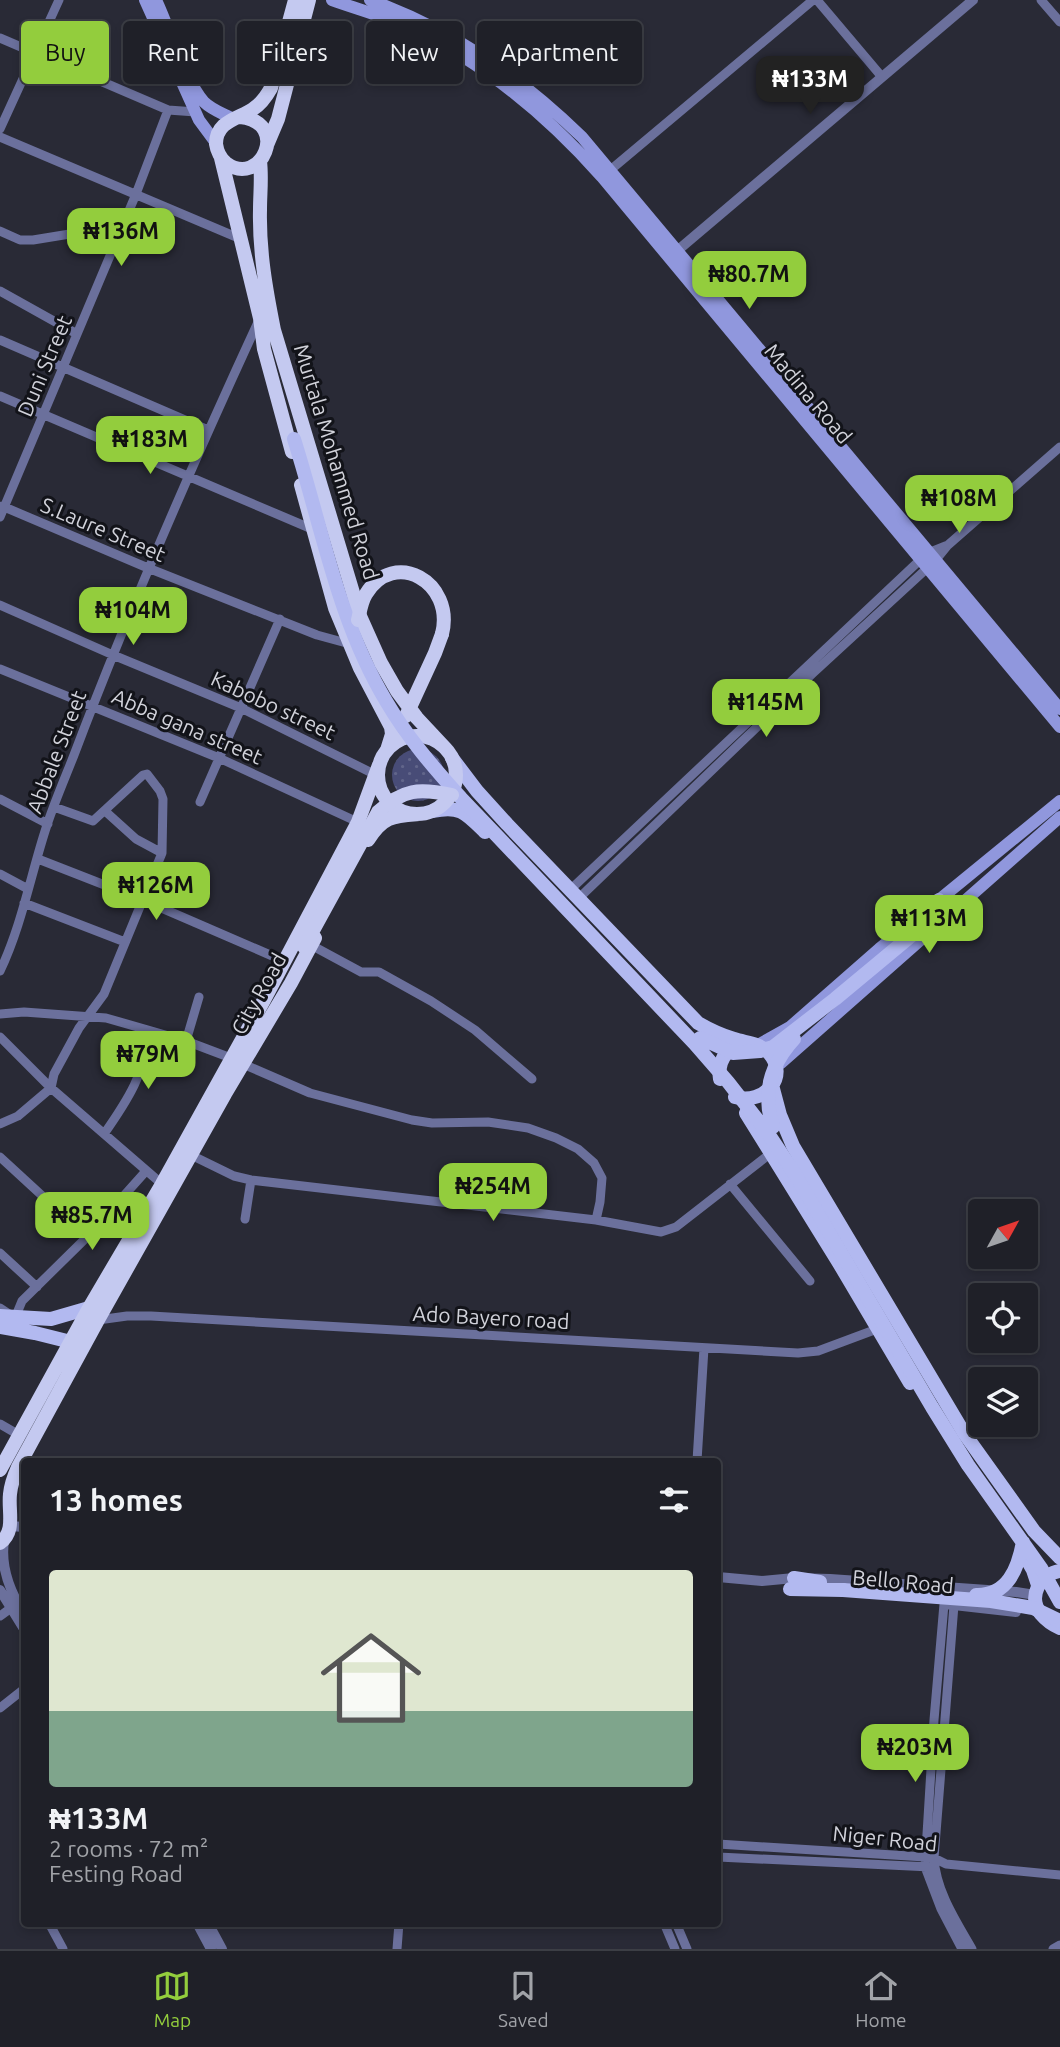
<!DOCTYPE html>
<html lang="en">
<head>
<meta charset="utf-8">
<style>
  :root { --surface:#1f2028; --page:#272830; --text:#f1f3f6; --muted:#a1a3a8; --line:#3c3e45; --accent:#93cd3d }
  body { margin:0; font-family:Ubuntu,sans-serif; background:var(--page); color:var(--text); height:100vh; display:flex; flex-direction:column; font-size:26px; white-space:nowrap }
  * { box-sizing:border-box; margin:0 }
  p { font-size:23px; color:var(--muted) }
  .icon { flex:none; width:38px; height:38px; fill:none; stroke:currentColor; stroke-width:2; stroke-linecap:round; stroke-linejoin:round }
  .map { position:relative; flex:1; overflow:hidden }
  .sheet { position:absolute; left:21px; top:1458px; width:700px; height:469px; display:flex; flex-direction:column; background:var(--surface); border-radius:7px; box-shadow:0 4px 10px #0003,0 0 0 2px var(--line) }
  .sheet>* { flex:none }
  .top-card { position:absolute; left:21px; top:21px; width:700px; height:63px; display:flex; gap:14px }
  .needle { width:46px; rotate:50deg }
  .controls { position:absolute; left:968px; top:1199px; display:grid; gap:14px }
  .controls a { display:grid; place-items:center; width:70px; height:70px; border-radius:7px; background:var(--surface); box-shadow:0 4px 10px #0003,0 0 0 2px var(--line); font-size:35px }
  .price { position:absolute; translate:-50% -60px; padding:0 16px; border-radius:14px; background:var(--accent); color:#111; font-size:23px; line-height:46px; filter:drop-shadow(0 2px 4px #0008) }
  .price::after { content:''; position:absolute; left:50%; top:42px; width:21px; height:16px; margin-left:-10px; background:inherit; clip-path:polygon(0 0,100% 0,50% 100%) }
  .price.active { background:#222; color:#fff }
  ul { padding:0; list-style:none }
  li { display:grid; align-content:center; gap:14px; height:371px; padding:0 28px }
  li+li { border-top:2px solid var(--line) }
  li span { display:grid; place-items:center; height:217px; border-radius:7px; color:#555 }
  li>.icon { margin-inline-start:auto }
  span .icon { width:126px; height:126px; fill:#fffc; stroke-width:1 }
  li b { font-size:30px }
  h2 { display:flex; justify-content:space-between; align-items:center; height:84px; padding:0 28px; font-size:30px }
  .tag { padding:0 24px; border-radius:7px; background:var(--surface); box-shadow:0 4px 10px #0003,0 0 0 2px var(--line); font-size:24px; line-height:63px }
  .tag.active { background:var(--accent); color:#111 }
  .menu { display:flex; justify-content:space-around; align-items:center; height:98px; border-top:2px solid var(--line); background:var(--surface); font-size:19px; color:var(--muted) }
  .menu a { display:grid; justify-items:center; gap:4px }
  .menu .active { color:var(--accent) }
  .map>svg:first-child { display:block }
  .garden { fill:url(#garden-dots) }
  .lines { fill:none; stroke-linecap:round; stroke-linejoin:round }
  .minor { stroke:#6b709c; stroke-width:9 }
  .tertiary { stroke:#6b709c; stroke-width:10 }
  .secondary { stroke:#9097dd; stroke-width:12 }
  .primary { stroke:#b2b9f0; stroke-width:14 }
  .trunk { stroke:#c4c9f0; stroke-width:14 }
  .primary-bridge { stroke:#b2b9f0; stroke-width:14 }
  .trunk-bridge { stroke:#c4c9f0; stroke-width:14 }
  .labels { text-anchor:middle; stroke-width:6; stroke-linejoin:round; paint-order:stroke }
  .street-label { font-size:21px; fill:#d1d2da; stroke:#121319 }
</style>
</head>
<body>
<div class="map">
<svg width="1060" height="1949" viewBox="0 0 1060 1949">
  <defs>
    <pattern id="garden-dots" width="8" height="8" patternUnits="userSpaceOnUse" patternTransform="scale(1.75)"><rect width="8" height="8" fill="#484c77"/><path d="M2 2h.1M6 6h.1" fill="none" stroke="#61658a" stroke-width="1.8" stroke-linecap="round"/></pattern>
  </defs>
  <rect width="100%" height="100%" fill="#292a36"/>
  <path class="garden" d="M392 775a26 26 0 1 1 52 0a26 26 0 1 1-52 0Z"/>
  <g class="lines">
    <path class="minor" d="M 817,0 L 882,77
      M 1041,0 L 1060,22
      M 0,38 L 168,110 L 196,112
      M 0,129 L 59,0
      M 0,137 L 241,239
      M 608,172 L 813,0
      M 0,231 L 20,240 L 33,240 L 82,232 L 119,236
      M 0,291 L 77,334
      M 0,340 L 208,430
      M 0,396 L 312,529
      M 2,506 L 148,568 L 317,635 L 350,644
      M 0,517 L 136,194 L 168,110
      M 948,545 L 1060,447
      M 0,605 L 113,655 L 241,708 L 376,775
      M 0,669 L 219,758 L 362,824
      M 0,799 L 48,824
      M 200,802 L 280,619
      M 105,811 L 136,839 L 162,853
      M 38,859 L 143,900 L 284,961
      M 0,874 L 28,889
      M 571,889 L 920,560 L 928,553 L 948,545 L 935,561 L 812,674 L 579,898
      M 24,903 L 125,942
      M 311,945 L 361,972 L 379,972 L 431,1001 L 475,1030 L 532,1079
      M 0,971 C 22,925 31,873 47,825 C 55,801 65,778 74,755 C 130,607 193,463 259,320
      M 0,1014 L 24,1012 L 106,1018 L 186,1041 L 231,1058
      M 0,1037 L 51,1088 L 162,1184
      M 186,1041 L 199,997
      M 243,1064 L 310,1093 L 412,1120 L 432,1123 L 488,1122 L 528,1128 L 556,1138 L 578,1149 L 594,1163 L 602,1178 L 600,1202 L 596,1220
      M 0,1124 L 18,1116 L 51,1088 L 54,1074 L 79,1028 L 104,994 L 162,853 L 163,799 L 160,791 L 147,774 L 143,775 L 93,821 L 54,807
      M 104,1134 C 130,1097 143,1075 151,1031
      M 191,1155 L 234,1176 L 251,1180 L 596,1220 L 661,1232 L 676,1227 L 771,1153
      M 0,1157 L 87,1237
      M 730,1184 L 810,1281
      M 245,1219 L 251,1180
      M 0,1253 L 37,1287
      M 0,1308 L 15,1318 L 22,1301 L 87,1237 L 146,1171
      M 98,1320 L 127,1316 L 151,1316 L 798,1353 L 818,1351 L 877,1329
      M 0,1424 L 19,1435
      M 697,1461 L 704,1348
      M 944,1604 L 934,1720 L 925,1867 L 941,1909 L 962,1949
      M 954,1605 L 934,1858 C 936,1891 956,1921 972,1949
      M 0,1616 L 11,1608
      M 0,1708 L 24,1689
      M 718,1844 L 925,1857 L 934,1858 L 946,1864 L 1060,1875
      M 718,1857 L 931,1867
      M 49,1923 L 63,1949
      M 664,1923 L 675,1949
      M 676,1923 L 687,1949
      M 397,1949 L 399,1923
      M 1053,1949 L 1060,1945"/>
    <path class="tertiary" d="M 671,256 L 973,0
      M 10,1526 L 24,1527
      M 4,1541 C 0,1568 10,1592 24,1614
      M 718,1577 L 762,1581 L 794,1578 L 830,1579 L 1016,1592 L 1035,1595
      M 0,1590 L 24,1629
      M 945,1604 L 1016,1612
      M 197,1923 L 211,1949
      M 208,1923 L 222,1949"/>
    <path class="secondary" d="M 145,0 L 199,120 L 216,143
      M 156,0 C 169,27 185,81 204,102 C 212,110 224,114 233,119
      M 332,0 C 357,9 383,16 408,27 C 484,62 547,115 602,177 L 1060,727
      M 370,0 C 453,30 519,76 582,137 L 1060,709
      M 758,1045 L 790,1027 L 879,949 L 1060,801
      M 781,1063 L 1060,817"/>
    <path class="primary" d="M 452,758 L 477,791 L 507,824 L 698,1023 C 710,1030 721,1035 734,1039 C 746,1043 760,1043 769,1053 C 790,1077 764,1105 735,1097
      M 433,811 C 460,805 466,813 485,832
      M 927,928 L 934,922 L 951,913
      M 918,930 L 929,918 L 939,900
      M 720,1079 C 717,1058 729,1045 750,1043
      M 772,1085 L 780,1115 L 793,1146 L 964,1433 L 1034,1531 L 1060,1558
      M 746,1113 L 839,1263 L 910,1383
      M 0,1316 L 51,1319 L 89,1308
      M 0,1327 L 35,1333 L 71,1342
      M 1022,1551 L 1033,1570 L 1038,1585
      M 1060,1571 C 1040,1574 1027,1597 1041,1614 C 1046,1620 1053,1625 1060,1628
      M 794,1578 L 820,1582
      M 790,1589 L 843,1590"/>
    <path class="trunk" d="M 240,117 C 291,122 261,189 226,163 C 221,159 217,151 216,144 C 216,121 238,119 253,109 C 261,104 266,97 271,88 L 295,0
      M 267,145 L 278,119 L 309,0
      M 221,158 L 260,318 L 264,349 L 292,452
      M 260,161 C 262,178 260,193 260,210 C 259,251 266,290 274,330 L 360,616 L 381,663 L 397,691 L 417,718 L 446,749
      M 301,485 L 335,608 L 360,668 L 391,727 L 392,734 L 387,750
      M 406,716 L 435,653 L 442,634
      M378 775a39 39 0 1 1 78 0a39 39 0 1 1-78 0Z
      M 368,840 C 383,816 393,816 419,814
      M 0,1470 L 89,1308 L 162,1184 L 264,1000 L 358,822 L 379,765
      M 0,1543 C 16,1531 8,1512 10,1494 C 11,1484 14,1476 18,1467 L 98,1320 L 225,1094 L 291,983 L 315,938"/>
    <path class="primary-bridge" d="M 294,439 C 322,527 338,621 386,701 C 407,737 433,767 461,798 L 694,1043 L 728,1082 L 767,1132 L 793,1171 L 932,1407 L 968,1465 L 1041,1568 L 1060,1602
      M 700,1038 L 733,1053 L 760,1051 L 773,1047 L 835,999 L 918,930
      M 773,1127 C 762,1094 770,1065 794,1039
      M 843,1590 L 991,1601 L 1033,1608 L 1060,1621
      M 976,1595 C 1008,1596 1018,1568 1023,1542"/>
    <path class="trunk-bridge" d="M 358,620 C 360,612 361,602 366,594 C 394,548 455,582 442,634
      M 304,947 L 378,812 C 403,789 419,788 452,795"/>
  </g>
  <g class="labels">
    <g class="street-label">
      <text transform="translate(45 366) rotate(-67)" y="7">Duni Street</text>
      <text transform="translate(808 394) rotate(50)" y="7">Madina Road</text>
      <text transform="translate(336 462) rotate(73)" y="7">Murtala Mohammed Road</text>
      <text transform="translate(103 530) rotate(23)" y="7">S.Laure Street</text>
      <text transform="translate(273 706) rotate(25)" y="7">Kabobo street</text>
      <text transform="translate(187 727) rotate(23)" y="7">Abba gana street</text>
      <text transform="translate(57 752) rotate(-69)" y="7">Abbale Street</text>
      <text transform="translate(259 994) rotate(-61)" y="7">City Road</text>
      <text transform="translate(491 1318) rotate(3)" y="7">Ado Bayero road</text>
      <text transform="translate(903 1582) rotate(5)" y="7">Bello Road</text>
      <text transform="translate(885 1839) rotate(6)" y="7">Niger Road</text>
    </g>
  </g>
</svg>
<div class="controls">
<a><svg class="needle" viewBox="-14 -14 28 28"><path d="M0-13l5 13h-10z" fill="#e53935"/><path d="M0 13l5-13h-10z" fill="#a1a3a8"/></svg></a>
<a><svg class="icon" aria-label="locate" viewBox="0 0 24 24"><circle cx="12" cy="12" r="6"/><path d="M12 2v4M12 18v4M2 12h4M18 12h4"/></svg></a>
<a><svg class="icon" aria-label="layers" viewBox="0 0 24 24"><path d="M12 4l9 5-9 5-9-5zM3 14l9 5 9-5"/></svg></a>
</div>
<b class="price active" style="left:810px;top:116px">₦133M</b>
<b class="price" style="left:121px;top:268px">₦136M</b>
<b class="price" style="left:749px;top:311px">₦80.7M</b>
<b class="price" style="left:150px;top:476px">₦183M</b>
<b class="price" style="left:959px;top:535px">₦108M</b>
<b class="price" style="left:133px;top:647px">₦104M</b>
<b class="price" style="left:766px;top:739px">₦145M</b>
<b class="price" style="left:156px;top:922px">₦126M</b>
<b class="price" style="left:929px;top:955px">₦113M</b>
<b class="price" style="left:148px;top:1091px">₦79M</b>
<b class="price" style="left:493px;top:1223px">₦254M</b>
<b class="price" style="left:92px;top:1252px">₦85.7M</b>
<b class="price" style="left:915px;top:1784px">₦203M</b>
<div class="top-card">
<a class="tag active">Buy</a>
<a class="tag">Rent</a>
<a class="tag">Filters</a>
<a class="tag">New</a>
<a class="tag">Apartment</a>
</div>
<section class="sheet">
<h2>13 homes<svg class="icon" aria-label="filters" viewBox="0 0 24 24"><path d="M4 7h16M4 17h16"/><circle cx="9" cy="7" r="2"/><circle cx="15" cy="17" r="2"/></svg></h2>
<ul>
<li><span style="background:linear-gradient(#dfe7d0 65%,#7fa58c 0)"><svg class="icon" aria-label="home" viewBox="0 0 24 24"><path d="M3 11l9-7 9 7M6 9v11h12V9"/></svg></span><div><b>₦133M</b><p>2 rooms · 72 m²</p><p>Festing Road</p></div></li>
</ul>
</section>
</div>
<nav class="menu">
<a class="active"><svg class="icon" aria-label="map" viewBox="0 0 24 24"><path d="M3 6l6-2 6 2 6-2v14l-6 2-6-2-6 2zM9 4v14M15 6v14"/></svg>Map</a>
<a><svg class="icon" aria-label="saved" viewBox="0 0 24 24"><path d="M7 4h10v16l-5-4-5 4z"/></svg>Saved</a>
<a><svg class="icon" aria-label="home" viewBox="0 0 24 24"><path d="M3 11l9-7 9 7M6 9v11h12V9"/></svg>Home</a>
</nav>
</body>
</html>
